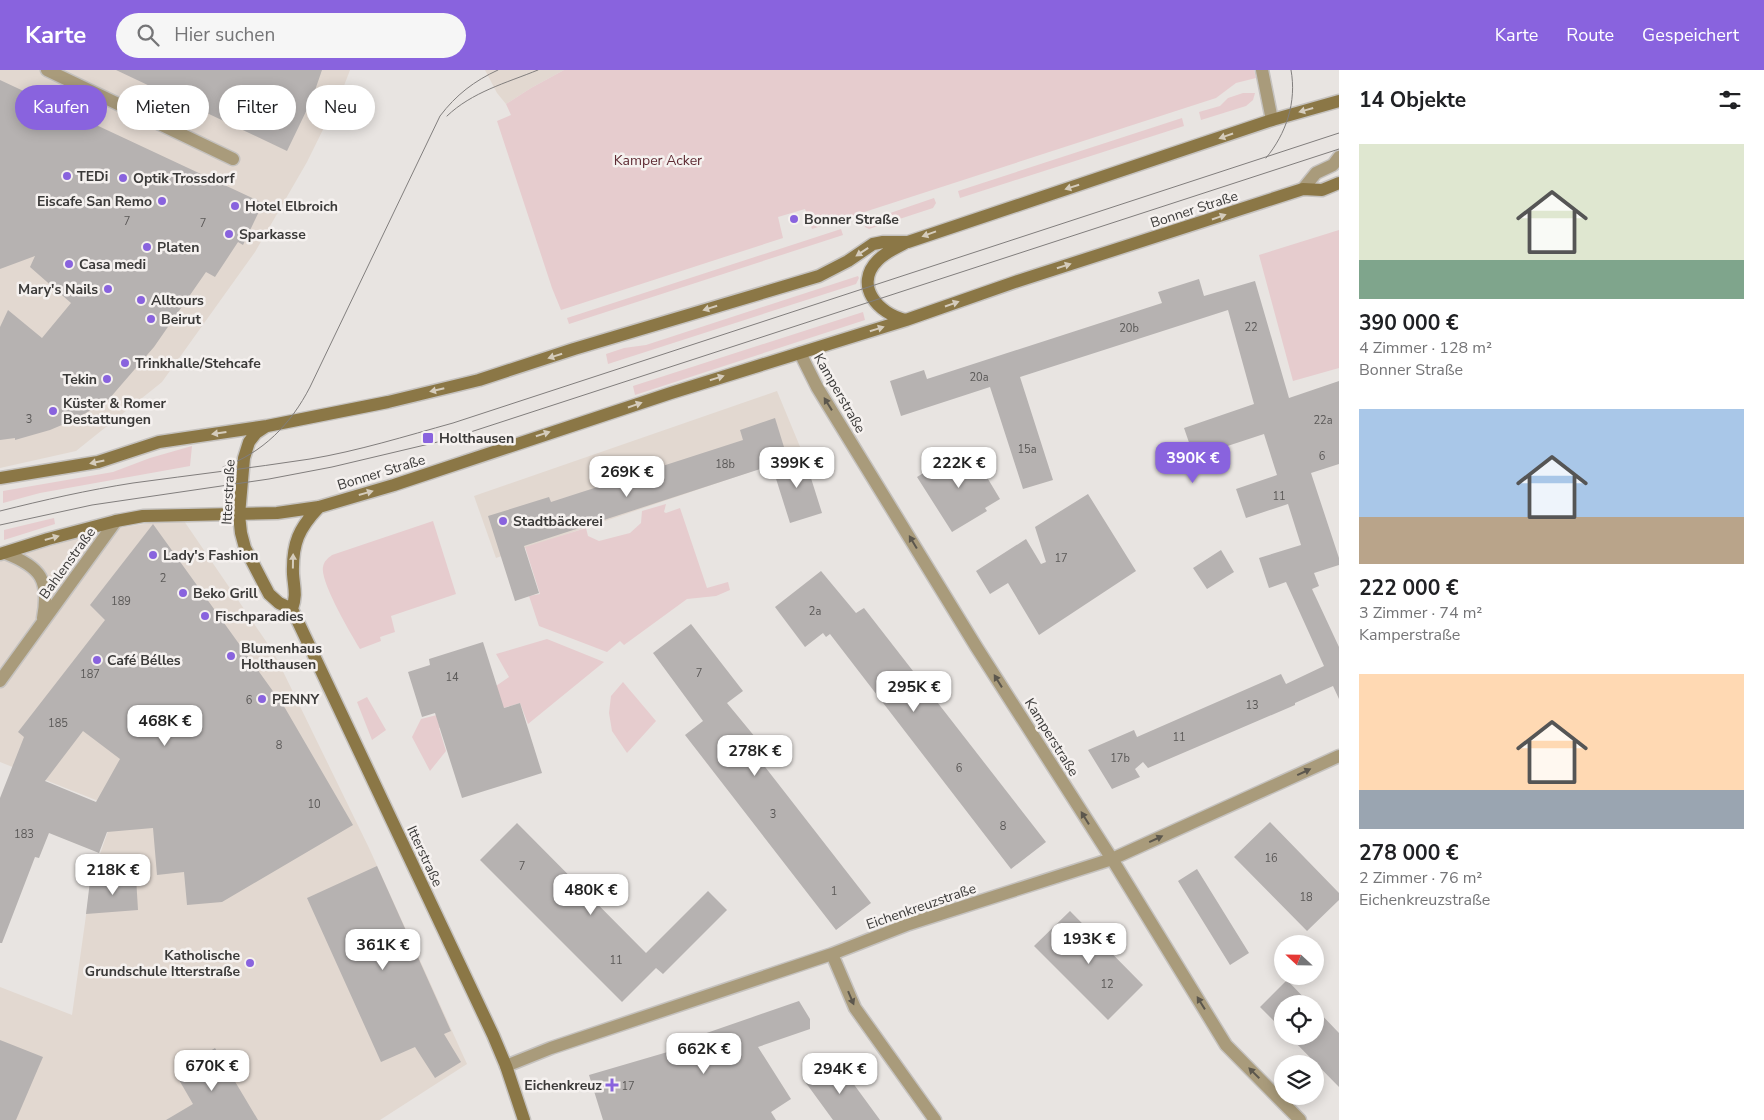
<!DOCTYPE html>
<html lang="de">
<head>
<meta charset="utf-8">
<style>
  :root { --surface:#fff; --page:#f6f6f6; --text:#202124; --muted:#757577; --accent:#8963de }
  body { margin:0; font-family:"Nunito Sans",sans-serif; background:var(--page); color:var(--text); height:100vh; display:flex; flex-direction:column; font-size:19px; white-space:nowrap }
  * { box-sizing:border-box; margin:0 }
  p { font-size:16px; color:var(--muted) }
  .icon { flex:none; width:28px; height:28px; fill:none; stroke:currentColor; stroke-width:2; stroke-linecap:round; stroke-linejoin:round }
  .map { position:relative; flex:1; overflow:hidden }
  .panel { display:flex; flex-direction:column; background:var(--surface); width:425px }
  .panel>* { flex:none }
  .top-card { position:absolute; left:15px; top:15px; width:475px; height:45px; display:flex; gap:10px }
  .needle { width:32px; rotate:292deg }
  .tools { position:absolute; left:1274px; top:865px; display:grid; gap:10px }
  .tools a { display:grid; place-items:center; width:50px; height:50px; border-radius:50%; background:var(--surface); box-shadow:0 2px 12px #0003; font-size:25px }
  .price { position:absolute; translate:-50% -42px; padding:0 11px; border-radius:10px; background:#fff; color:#222; font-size:16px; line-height:32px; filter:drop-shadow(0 1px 2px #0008) }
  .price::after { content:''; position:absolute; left:50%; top:30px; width:15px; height:11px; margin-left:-8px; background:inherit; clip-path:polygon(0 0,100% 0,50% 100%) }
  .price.on { background:var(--accent); color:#fff }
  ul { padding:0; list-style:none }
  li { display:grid; align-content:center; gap:10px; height:265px; padding:0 20px }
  li span { display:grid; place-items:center; height:155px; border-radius:0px; color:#555 }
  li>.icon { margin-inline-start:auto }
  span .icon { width:90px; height:90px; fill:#fffc; stroke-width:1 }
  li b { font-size:21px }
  h2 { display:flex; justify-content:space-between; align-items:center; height:60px; padding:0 20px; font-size:21px }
  .pill { padding:0 18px; border-radius:22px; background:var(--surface); box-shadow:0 2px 12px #0003; font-size:18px; line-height:45px }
  .pill.on { background:var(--accent); color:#fff }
  header { display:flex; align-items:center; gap:30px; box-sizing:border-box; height:70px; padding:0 25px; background:var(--accent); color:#fff }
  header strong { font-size:24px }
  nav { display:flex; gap:28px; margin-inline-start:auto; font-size:18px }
  .search { width:350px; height:45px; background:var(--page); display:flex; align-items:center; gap:12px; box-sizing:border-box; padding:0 18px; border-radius:28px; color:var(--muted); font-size:19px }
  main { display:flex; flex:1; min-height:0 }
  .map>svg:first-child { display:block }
  .built { fill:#e2d8d0 }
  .green { fill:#e6ccce }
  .building { fill:#b6b2b1; fill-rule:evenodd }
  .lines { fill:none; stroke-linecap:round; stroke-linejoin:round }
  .street-casing { stroke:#c5c2bf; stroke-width:15 }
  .secondary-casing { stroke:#c5c2bf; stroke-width:15 }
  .street { stroke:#a99b7b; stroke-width:12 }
  .secondary { stroke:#8b7746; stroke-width:12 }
  .tram { stroke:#817e7d; stroke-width:1 }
  .oneway { fill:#d5ccbc }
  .oneway2 { fill:#5c574d }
  .poi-dot { fill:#8963de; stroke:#f5f1ef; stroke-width:2 }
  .labels { text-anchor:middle; stroke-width:5; stroke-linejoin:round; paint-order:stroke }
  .number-label { font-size:11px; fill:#5a5857 }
  .park-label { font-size:14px; fill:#5e2b33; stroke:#f5f1ef }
  .poi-label { font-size:14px; font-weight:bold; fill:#3b3a39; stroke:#f5f1ef; text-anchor:start }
  .street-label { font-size:14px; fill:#3b3a39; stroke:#f5f1ef }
</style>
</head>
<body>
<header>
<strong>Karte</strong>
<div class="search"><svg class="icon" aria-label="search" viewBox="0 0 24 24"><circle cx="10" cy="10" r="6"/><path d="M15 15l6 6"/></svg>Hier suchen</div>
<nav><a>Karte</a><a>Route</a><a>Gespeichert</a></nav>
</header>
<main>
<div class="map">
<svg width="1339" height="1050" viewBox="0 0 1339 1050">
  <rect width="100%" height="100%" fill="#e8e4e1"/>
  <path class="built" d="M 0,0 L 350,0 L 342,21 L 307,92 L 255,182 L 162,312 L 76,381 L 0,398 Z
    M 485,0 L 564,0 L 531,18 L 506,34 L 497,23 Z
    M 777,321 L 803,384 L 496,488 L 474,426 Z
    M 182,448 L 274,583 L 369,778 L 467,994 L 380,1050 L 0,1050 L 0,917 L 72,945 L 91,810 L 116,738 L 0,692 L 0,491 L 106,460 Z"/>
  <path class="green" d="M 564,0 L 1254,0 L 1256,8 L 1236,13 L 1216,28 L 812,159 L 805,139 L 778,147 L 783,168 L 561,240 L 552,218 L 497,51 L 511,45 L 506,34 L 531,18 Z
    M 1243,23 L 1255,23 L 1253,30 L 1246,36 L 1201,50 L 1199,42 L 1220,36 L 1228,28 Z
    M 1182,48 L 1184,56 L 960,128 L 958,121 Z
    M 934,128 L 936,133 L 933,138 L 869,159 L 865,157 L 864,152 Z
    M 841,159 L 843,165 L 569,254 L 567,248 Z
    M 1339,160 L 1339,298 L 1293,311 L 1259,185 Z
    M 858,206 L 859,208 L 856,214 L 608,294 L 606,284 L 624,278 L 646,275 Z
    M 863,242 L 865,250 L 635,325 L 633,316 Z
    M 192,376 L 190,396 L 40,423 L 3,433 L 3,421 L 113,402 L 150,388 Z
    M 666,434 L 664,442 L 666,443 L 680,438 L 707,518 L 728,512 L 730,520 L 716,526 L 687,529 L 624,575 L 620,571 L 607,582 L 539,556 L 529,526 L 540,524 L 525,477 L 586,458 L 588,466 L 599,471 L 630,463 L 641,453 L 642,441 Z
    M 54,448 L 55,454 L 4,470 L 4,460 Z
    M 433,451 L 456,524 L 391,546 L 395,562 L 380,567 L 381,571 L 360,579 C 351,564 320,512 323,497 C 324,491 328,488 332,485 Z
    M 547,569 L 604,592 L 528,654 L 520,633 L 439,658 L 446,681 L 430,701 L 412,667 L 421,649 L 449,642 L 496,616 L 509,607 L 496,584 Z
    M 623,612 L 656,651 L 627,683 L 612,661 L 609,643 L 611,626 Z
    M 367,627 L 386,660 L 372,670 L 357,632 Z"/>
  <path class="building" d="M 116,0 L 322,0 L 312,29 L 287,81 Z
    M 0,10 L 263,133 L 243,175 L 238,172 L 215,207 L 206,202 L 154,277 L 109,329 L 76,349 L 50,360 L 15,370 L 15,368 L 0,370 L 0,257 L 8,240 L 42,268 L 71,233 L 30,197 L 35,186 L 0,199 Z
    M 1199,209 L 1204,226 L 1255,211 L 1289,328 L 1339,311 L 1339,394 L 1311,403 L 1339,488 L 1339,495 L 1314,503 L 1319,516 L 1312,519 L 1339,577 L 1339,629 L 1333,616 L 1295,633 L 1295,635 L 1148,698 L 1143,692 L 1135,699 L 1140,707 L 1112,719 L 1088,680 L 1134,660 L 1137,667 L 1281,604 L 1286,614 L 1324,596 L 1286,512 L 1269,518 L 1259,488 L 1301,475 L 1288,434 L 1246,448 L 1236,419 L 1277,405 L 1264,364 L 1194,387 L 1184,358 L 1254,334 L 1228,240 L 1020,307 L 1053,410 L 1023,419 L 990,317 L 901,346 L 890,311 L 924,300 L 927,309 L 1162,233 L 1158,222 Z
    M 775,348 L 788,390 L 524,476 L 539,523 L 515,531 L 488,446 L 549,427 L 551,432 L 743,370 L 740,360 Z
    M 970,379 L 1000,429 L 985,438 L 987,441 L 952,462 L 917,407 L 952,385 L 955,389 Z
    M 804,386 L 822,443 L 790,453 L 772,396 Z
    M 1088,424 L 1136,501 L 1039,565 L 1008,513 L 990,524 L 976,501 L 1026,469 L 1041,494 L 1046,492 L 1035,457 Z
    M 153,454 L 285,638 L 353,755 L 222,832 L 187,835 L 184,802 L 157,805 L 153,758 L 107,762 L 99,783 L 49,763 L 39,788 L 35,787 L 2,873 L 0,873 L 0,728 L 24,667 L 18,662 L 105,550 L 90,535 ZM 83,661 L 120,689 L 96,732 L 45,711 Z
    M 1221,480 L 1234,502 L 1207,519 L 1193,498 Z
    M 821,501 L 856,543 L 864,538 L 1046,772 L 1011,799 L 830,564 L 826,567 L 823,563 L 805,577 L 775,537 Z
    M 691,554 L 743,621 L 727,633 L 760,673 L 751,679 L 871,833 L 836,860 L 685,665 L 703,651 L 653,583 Z
    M 483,572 L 504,638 L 520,633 L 542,703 L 462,728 L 435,643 L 422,647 L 408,602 L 430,595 L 429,589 Z
    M 1270,752 L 1339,823 L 1339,830 L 1307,861 L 1234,787 Z
    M 517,753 L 646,883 L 708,821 L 727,840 L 663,904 L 656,898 L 622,932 L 480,790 Z
    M 377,796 L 451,961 L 444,964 L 461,992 L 435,1008 L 415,977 L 381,992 L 307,828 Z
    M 1197,799 L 1249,883 L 1230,895 L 1178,811 Z
    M 136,807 L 138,840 L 86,844 L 90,811 Z
    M 1070,841 L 1143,915 L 1108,950 L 1034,876 Z
    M 1287,910 L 1310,934 L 1282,934 L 1282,959 L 1260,937 Z
    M 799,931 L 810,949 L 810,959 L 758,977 L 791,1029 L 771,1042 L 776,1050 L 603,1050 L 589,1005 L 671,981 L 669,976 Z
    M 1315,938 L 1339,963 L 1339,1017 L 1289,966 L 1315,966 Z
    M 0,970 L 43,987 L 16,1050 L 0,1050 Z
    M 215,978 L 258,1050 L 166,1050 L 193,1034 L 175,1003 Z
    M 836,990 L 880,1050 L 833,1050 L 806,1013 Z"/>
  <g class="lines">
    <defs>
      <path id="street" d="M 47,0 L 233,89
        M 1262,0 L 1272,50
        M 1303,119 L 1316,103 L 1333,95 L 1339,87
        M 800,283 L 817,317 L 977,578 L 1112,789 L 1226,975 L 1300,1050
        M 5,483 C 41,497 50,510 43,548
        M 0,611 L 116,451
        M 832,884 L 855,938 L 935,1050
        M 506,996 L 551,978 L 832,884 L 909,854 L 1112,789 L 1339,686"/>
      <path id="secondary" d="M 905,173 C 896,178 886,182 878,190 C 853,215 878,244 906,250
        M 265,357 L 256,363 L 249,372 L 244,388 L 239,445 L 241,463 L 245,478 L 269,524 L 279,533 L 292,539 L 493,965 L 506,996 L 524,1050
        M 0,408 L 98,392 L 159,372 L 267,356 L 388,332 L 479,310 L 574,279 L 819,206 L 848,191 L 873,174 L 883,172 L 908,172 L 1272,50 L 1339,31
        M 0,484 L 48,469 L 116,451 L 143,446 L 277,443 L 319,437 L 394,415 L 671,323 L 906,250 L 1018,211 L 1303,119 L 1322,120 L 1339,113
        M 292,539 C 297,525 294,518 293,504 C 292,473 299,458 319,437"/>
    </defs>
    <use href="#street" class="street-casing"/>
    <use href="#secondary" class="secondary-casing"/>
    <use href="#street" class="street"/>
    <use href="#secondary" class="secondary"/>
    <path class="tram" d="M 447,46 C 472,22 506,13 538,0
      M 1266,88 C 1286,64 1297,32 1291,0
      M 223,397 C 263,383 291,354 310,317 L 440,46 C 456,25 474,11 498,0
      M 0,441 C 44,430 88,420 133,413 C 192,405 251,398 310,389 C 358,381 406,366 453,353 L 1339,63
      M 0,455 L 92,435 L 269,409 L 332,397 L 446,370 L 1339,79"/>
  </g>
  <defs><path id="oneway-solid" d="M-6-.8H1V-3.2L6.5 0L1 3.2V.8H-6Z" transform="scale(1.25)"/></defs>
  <g class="oneway">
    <use href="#oneway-solid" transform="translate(1306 40) rotate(164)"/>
    <use href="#oneway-solid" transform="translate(1226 66) rotate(161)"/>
    <use href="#oneway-solid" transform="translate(1072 117) rotate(162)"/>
    <use href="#oneway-solid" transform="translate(1219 147) rotate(-19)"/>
    <use href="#oneway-solid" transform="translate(929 164) rotate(160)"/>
    <use href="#oneway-solid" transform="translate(862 182) rotate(146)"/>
    <use href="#oneway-solid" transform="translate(1064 196) rotate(-18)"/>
    <use href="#oneway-solid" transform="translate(952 234) rotate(-19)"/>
    <use href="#oneway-solid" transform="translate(710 238) rotate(163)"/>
    <use href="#oneway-solid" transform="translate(877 259) rotate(-17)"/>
    <use href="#oneway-solid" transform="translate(555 286) rotate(162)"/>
    <use href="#oneway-solid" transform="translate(717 308) rotate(-17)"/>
    <use href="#oneway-solid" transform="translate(437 320) rotate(167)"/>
    <use href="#oneway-solid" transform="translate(635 335) rotate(-19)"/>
    <use href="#oneway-solid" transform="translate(219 363) rotate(172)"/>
    <use href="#oneway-solid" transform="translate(543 364) rotate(-18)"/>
    <use href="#oneway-solid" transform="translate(97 392) rotate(168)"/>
    <use href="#oneway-solid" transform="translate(366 423) rotate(-16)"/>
    <use href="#oneway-solid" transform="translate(52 468) rotate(-16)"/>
    <use href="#oneway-solid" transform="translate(293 491) rotate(-89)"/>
  </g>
  <g class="oneway2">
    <use href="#oneway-solid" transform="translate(828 334) rotate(-122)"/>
    <use href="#oneway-solid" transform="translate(913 472) rotate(-121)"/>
    <use href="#oneway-solid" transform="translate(998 611) rotate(-122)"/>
    <use href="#oneway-solid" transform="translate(1304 702) rotate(-25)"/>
    <use href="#oneway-solid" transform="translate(1085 748) rotate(-122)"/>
    <use href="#oneway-solid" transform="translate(1156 769) rotate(-25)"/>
    <use href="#oneway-solid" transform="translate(851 928) rotate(67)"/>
    <use href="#oneway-solid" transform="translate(1201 933) rotate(-122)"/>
    <use href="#oneway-solid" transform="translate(1254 1003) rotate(-135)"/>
  </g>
  <g class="poi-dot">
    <circle cx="67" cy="106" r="5"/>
    <circle cx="123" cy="108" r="5"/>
    <circle cx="162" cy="131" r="5"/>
    <circle cx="235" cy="136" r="5"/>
    <circle cx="794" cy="149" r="5"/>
    <circle cx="229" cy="164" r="5"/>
    <circle cx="147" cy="177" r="5"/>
    <circle cx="69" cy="194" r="5"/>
    <circle cx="108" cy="219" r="5"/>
    <circle cx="141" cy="230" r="5"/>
    <circle cx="151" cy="249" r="5"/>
    <circle cx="125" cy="293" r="5"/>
    <circle cx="107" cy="309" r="5"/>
    <circle cx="53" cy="341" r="5"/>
    <rect x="422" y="362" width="12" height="12" rx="2.5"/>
    <circle cx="503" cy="451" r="5"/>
    <circle cx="153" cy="485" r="5"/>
    <circle cx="183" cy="523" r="5"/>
    <circle cx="205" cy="546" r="5"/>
    <circle cx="231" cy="586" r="5"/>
    <circle cx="97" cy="590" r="5"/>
    <circle cx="262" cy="629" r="5"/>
    <circle cx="250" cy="893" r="5"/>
    <path d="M609.5 1007.5h5v5h5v5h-5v5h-5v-5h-5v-5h5z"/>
  </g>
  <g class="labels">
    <g class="number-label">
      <text x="127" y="155">7</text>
      <text x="203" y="157">7</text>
      <text x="1251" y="261">22</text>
      <text x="1129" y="262">20b</text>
      <text x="979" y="311">20a</text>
      <text x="29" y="353">3</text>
      <text x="1323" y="354">22a</text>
      <text x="1027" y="383">15a</text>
      <text x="1322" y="390">6</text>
      <text x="725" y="398">18b</text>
      <text x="1279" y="430">11</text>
      <text x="1061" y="492">17</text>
      <text x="163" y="512">2</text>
      <text x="121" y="535">189</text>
      <text x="815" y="545">2a</text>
      <text x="699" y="607">7</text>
      <text x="90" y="608">187</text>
      <text x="452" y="611">14</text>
      <text x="249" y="634">6</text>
      <text x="1252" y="639">13</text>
      <text x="58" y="657">185</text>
      <text x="1179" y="671">11</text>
      <text x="279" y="679">8</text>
      <text x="1120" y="692">17b</text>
      <text x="959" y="702">6</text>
      <text x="314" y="738">10</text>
      <text x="773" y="748">3</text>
      <text x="1003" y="760">8</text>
      <text x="24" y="768">183</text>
      <text x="1271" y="792">16</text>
      <text x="522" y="800">7</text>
      <text x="834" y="825">1</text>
      <text x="1306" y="831">18</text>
      <text x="616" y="894">11</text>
      <text x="1107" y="918">12</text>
      <text x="628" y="1020">17</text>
    </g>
    <g class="park-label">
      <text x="658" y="95">Kamper Acker</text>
    </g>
    <g class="poi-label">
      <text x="77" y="111">TEDi</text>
      <text x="133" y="113">Optik Trossdorf</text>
      <text x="152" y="136" text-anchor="end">Eiscafe San Remo</text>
      <text x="245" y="141">Hotel Elbroich</text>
      <text x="804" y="154">Bonner Straße</text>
      <text x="239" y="169">Sparkasse</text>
      <text x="157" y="182">Platen</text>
      <text x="79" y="199">Casa medi</text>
      <text x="98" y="224" text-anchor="end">Mary's Nails</text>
      <text x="151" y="235">Alltours</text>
      <text x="161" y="254">Beirut</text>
      <text x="135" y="298">Trinkhalle/Stehcafe</text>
      <text x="97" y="314" text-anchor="end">Tekin</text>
      <text x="63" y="338">Küster &amp; Romer<tspan x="63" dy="16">Bestattungen</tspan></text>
      <text x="439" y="373">Holthausen</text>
      <text x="513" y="456">Stadtbäckerei</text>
      <text x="163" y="490">Lady's Fashion</text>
      <text x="193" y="528">Beko Grill</text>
      <text x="215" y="551">Fischparadies</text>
      <text x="241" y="583">Blumenhaus<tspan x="241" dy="16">Holthausen</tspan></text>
      <text x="107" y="595">Café Bélles</text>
      <text x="272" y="634">PENNY</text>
      <text x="240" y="890" text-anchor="end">Katholische<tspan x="240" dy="16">Grundschule Itterstraße</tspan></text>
      <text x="602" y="1020" text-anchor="end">Eichenkreuz</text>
    </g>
    <g class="street-label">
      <text transform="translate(1194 139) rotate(-18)" y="5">Bonner Straße</text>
      <text transform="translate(840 323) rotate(60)" y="5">Kamperstraße</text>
      <text transform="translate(381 402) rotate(-17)" y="5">Bonner Straße</text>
      <text transform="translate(228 422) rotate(-87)" y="5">Itterstraße</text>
      <text transform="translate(67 493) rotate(-54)" y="5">Bahlenstraße</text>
      <text transform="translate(1052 667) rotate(58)" y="5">Kamperstraße</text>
      <text transform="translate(425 786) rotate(65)" y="5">Itterstraße</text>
      <text transform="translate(921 836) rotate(-19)" y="5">Eichenkreuzstraße</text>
    </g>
  </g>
</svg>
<div class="tools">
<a><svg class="needle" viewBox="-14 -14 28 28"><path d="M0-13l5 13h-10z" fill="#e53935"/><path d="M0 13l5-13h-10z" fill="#757577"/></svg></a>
<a><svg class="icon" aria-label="locate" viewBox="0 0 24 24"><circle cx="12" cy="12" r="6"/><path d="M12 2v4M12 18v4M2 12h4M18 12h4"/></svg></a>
<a><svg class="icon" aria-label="layers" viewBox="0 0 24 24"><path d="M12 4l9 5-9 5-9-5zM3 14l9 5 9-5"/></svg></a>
</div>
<b class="price on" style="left:1193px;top:414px">390K €</b>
<b class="price" style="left:797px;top:419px">399K €</b>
<b class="price" style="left:959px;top:419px">222K €</b>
<b class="price" style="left:627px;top:428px">269K €</b>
<b class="price" style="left:914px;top:643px">295K €</b>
<b class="price" style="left:165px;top:677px">468K €</b>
<b class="price" style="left:755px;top:707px">278K €</b>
<b class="price" style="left:113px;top:826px">218K €</b>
<b class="price" style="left:591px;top:846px">480K €</b>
<b class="price" style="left:1089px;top:895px">193K €</b>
<b class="price" style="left:383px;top:901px">361K €</b>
<b class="price" style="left:704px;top:1005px">662K €</b>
<b class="price" style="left:212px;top:1022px">670K €</b>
<b class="price" style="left:840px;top:1025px">294K €</b>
<div class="top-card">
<a class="pill on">Kaufen</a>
<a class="pill">Mieten</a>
<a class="pill">Filter</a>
<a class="pill">Neu</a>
</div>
</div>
<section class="panel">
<h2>14 Objekte<svg class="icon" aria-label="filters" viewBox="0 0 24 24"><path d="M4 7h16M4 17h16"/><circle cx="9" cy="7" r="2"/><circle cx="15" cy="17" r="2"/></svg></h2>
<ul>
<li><span style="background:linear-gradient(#dfe7d0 75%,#7fa58c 0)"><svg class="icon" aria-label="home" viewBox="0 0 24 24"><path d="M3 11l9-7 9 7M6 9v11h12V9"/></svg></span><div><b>390 000 €</b><p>4 Zimmer · 128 m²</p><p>Bonner Straße</p></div></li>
<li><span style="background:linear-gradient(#a9c7e8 70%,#b9a48a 0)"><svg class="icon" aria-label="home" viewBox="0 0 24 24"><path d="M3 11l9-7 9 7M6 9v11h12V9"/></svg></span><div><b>222 000 €</b><p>3 Zimmer · 74 m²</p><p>Kamperstraße</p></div></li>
<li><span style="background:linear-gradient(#ffd9b3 75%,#9aa5b1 0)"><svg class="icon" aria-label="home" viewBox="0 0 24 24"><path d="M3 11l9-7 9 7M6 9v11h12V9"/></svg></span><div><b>278 000 €</b><p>2 Zimmer · 76 m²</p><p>Eichenkreuzstraße</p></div></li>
</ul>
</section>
</main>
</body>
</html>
